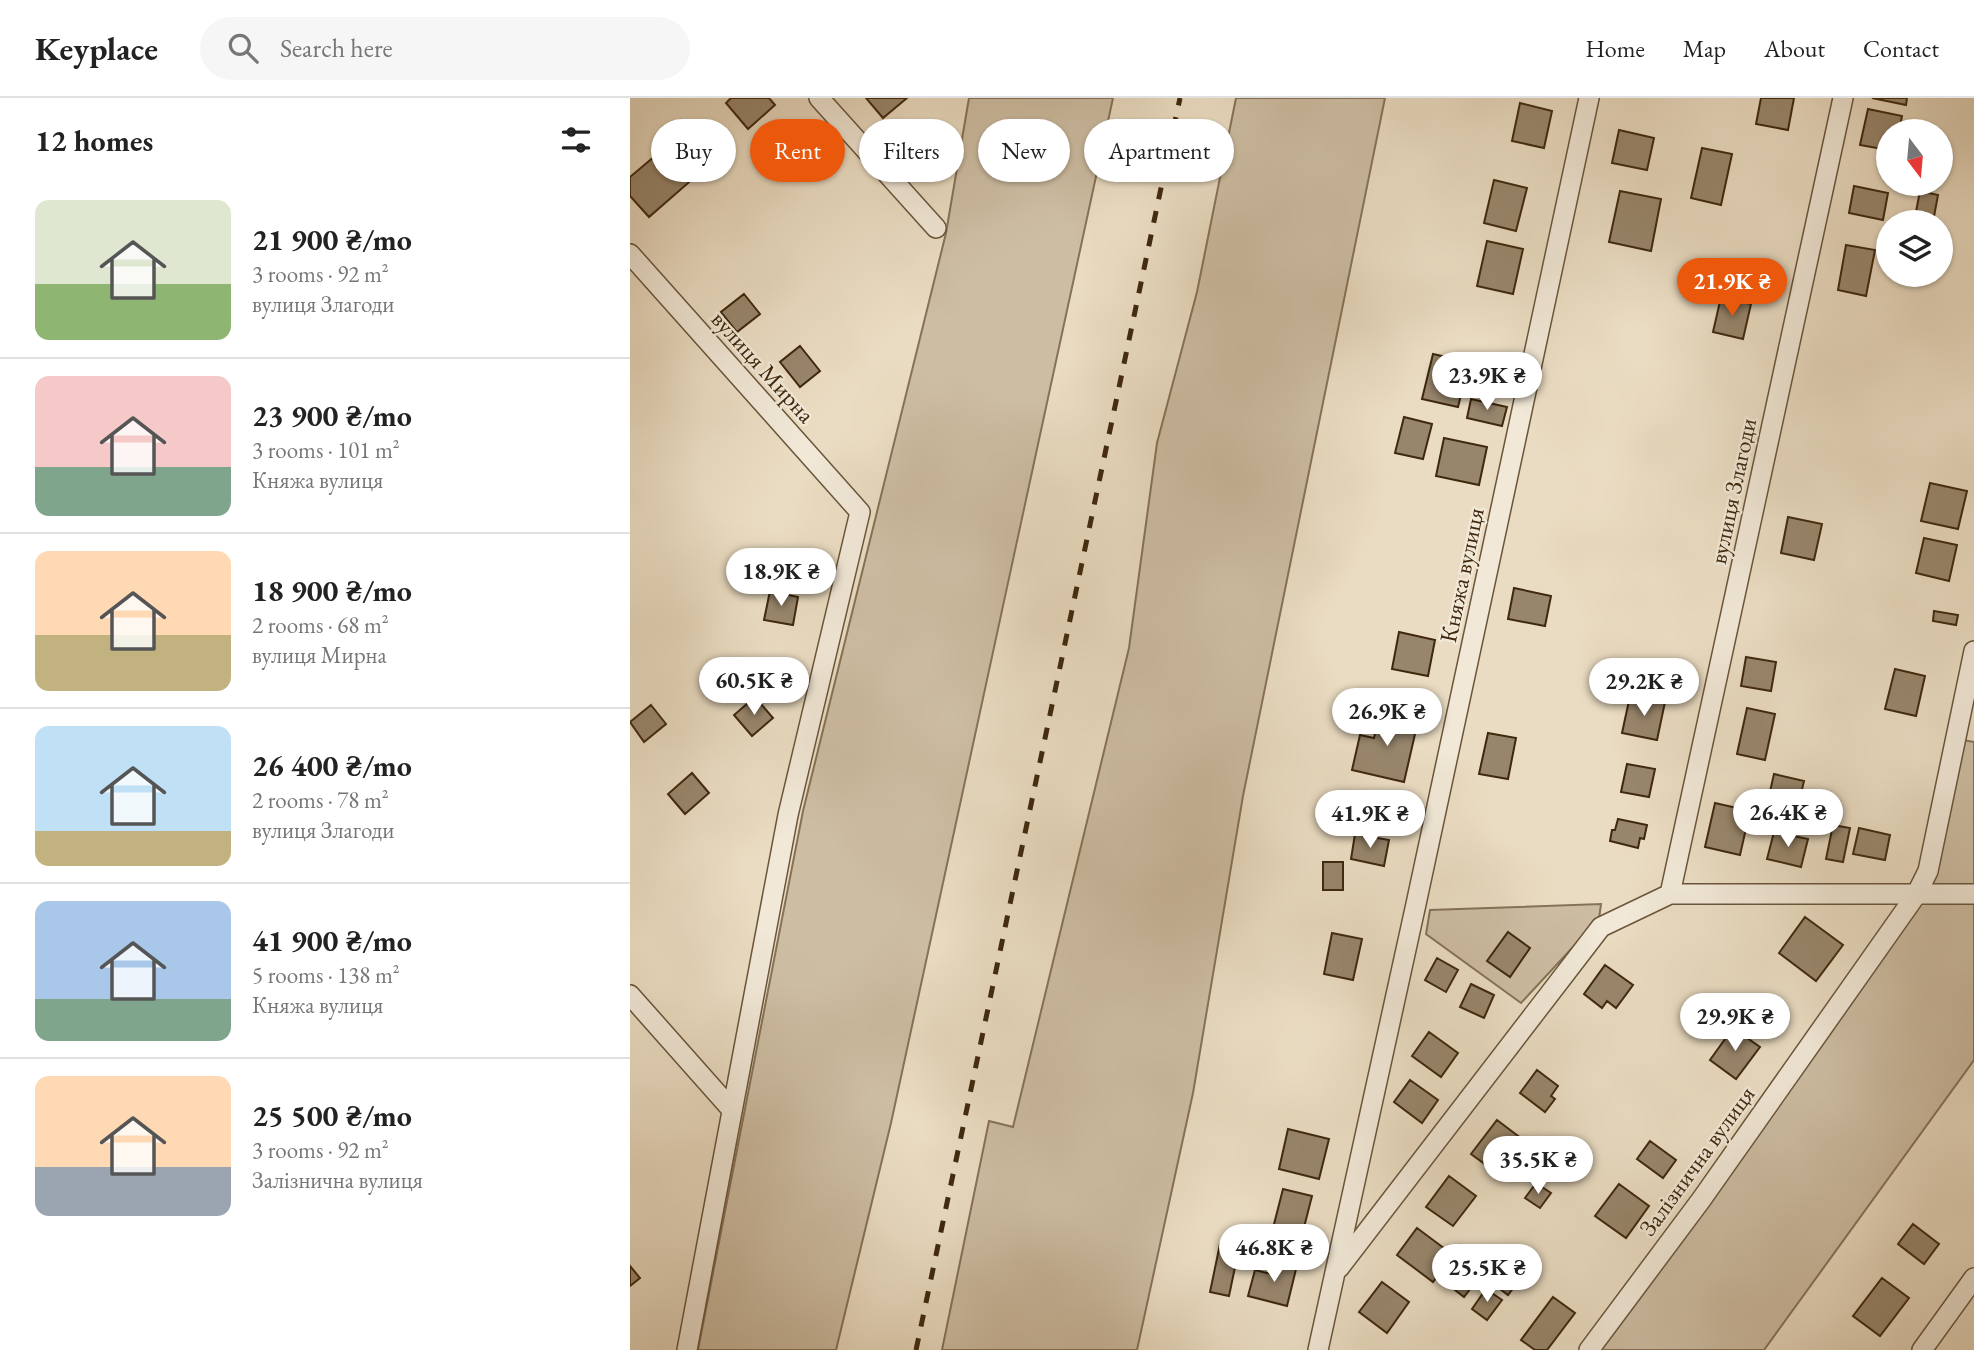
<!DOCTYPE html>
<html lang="en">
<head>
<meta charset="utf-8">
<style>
  :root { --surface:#fff; --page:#f6f6f6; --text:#222; --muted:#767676; --line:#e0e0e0; --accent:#ea580c }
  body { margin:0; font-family:"EB Garamond",serif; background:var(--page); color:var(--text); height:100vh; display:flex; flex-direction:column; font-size:26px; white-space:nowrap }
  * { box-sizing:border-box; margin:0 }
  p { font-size:23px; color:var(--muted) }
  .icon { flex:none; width:38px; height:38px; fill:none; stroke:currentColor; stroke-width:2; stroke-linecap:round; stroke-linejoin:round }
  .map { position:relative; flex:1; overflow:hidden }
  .drawer { display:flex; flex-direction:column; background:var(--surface); width:630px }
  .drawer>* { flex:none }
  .top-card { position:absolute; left:21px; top:21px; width:665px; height:63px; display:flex; gap:14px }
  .needle { width:46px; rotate:164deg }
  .buttons { position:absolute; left:1246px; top:21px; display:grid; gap:14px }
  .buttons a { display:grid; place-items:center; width:77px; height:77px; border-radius:50%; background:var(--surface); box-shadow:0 2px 5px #0004; font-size:35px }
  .price { position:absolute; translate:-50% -60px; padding:0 16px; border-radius:24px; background:#fff; color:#222; font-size:23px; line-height:46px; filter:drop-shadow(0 2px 4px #0008) }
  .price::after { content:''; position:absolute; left:50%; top:42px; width:21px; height:16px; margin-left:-10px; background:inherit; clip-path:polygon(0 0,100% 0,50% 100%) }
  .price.selected { background:var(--accent); color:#fff }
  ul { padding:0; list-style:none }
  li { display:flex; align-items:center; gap:21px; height:175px; padding:0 35px }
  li+li { border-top:2px solid var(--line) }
  li span { display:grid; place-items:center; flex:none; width:196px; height:140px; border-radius:14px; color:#555 }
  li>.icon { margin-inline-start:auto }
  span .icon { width:84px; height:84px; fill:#fffc; stroke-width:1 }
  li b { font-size:30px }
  h2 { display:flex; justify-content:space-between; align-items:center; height:84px; padding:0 35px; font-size:30px }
  .tag { padding:0 24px; border-radius:32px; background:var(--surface); box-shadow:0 2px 5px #0004; font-size:24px; line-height:63px }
  .tag.selected { background:var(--accent); color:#fff }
  header { display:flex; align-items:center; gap:42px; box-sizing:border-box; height:98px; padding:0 35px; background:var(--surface); border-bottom:2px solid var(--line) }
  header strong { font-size:33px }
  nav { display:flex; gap:38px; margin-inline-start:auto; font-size:24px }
  .search { width:490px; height:63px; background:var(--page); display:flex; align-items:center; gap:18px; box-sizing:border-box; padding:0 24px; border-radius:38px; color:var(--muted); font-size:26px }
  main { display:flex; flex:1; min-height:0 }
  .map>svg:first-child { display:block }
  .green { fill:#cdbda3; stroke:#867258; stroke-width:2 }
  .building { fill:#98866c; stroke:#3f280e; stroke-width:2 }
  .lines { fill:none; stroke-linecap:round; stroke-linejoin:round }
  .minor-casing { stroke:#6a553b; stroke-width:22 }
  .minor { stroke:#f1e8d7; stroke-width:19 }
  .rail { stroke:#3f280e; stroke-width:5; stroke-dasharray:12 12; stroke-linecap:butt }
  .labels { text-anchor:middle; stroke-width:5; stroke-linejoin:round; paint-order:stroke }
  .street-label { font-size:24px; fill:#3f280e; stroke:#f1e8d7 }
</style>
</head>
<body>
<header>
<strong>Keyplace</strong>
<div class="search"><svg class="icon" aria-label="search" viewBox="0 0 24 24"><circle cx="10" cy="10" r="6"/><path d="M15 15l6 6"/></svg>Search here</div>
<nav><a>Home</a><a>Map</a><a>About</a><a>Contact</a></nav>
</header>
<main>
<section class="drawer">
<h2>12 homes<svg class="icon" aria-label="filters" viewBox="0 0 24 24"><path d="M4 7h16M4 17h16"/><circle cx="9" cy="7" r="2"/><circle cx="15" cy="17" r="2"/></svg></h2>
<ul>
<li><span style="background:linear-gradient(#dfe7d0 60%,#8fb573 0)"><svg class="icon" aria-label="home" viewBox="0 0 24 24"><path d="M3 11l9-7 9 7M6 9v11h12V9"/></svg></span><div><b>21 900 ₴/mo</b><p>3 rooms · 92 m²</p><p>вулиця Злагоди</p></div></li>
<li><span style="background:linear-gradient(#f6c9c9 65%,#7fa58c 0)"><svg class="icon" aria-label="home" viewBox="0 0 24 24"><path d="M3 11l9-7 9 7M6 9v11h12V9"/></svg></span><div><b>23 900 ₴/mo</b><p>3 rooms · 101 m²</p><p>Княжа вулиця</p></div></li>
<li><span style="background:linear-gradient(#ffd9b3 60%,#c2b280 0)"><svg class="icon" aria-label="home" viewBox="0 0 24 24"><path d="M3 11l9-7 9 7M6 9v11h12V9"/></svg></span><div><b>18 900 ₴/mo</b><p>2 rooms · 68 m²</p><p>вулиця Мирна</p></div></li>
<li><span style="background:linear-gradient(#bfe0f5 75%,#c2b280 0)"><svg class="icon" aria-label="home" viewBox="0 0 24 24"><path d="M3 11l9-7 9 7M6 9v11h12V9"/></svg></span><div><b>26 400 ₴/mo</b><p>2 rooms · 78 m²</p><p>вулиця Злагоди</p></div></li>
<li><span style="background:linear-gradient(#a9c7e8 70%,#7fa58c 0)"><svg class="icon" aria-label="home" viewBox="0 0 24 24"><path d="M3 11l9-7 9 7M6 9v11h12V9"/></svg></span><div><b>41 900 ₴/mo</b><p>5 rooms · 138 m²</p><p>Княжа вулиця</p></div></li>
<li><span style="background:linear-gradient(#ffd9b3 65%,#9aa5b1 0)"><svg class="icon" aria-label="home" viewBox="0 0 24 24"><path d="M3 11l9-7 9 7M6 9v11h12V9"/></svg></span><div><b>25 500 ₴/mo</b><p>3 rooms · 92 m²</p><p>Залізнична вулиця</p></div></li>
</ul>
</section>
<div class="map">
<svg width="1344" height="1252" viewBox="0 0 1344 1252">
  <rect width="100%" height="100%" fill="#eadcc2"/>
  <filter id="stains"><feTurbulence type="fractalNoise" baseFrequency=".00286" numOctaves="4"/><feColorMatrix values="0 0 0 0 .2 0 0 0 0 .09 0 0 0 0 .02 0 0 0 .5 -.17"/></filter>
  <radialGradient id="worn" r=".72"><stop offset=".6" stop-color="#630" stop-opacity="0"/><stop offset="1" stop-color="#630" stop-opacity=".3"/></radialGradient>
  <path class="green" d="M 339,0 L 483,0 L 261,1025 L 206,1252 L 68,1252 L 173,713 L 316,135 Z
    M 606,0 L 755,0 L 613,698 L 563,995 L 507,1252 L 312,1252 L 359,1023 L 383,1029 L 499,550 L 527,345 L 567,194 Z
    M 1333,642 L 1344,644 L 1344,786 L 1300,787 Z
    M 1290,805 L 1344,805 L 1344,962 L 1134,1252 L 970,1252 Z
    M 971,806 L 969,821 L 891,905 L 796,836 L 800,812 Z"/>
  <path class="building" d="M 101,0 L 139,0 L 145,7 L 118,31 L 96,5 Z
    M 236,0 L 277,0 L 253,20 Z
    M 1131,0 L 1164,0 L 1158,32 L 1126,26 Z
    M 1242,0 L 1277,0 L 1276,7 Z
    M 890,5 L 922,13 L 914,50 L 882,43 Z
    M 1238,11 L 1272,18 L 1269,33 L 1258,33 L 1258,52 L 1230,47 Z
    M 989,32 L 1024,40 L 1017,72 L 982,65 Z
    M 38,47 L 65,79 L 19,119 L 0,98 L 0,79 Z
    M 1072,50 L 1102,56 L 1091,107 L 1061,100 Z
    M 864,82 L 897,90 L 886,133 L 854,125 Z
    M 1224,88 L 1258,95 L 1253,122 L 1219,115 Z
    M 990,93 L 1031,101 L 1021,153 L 979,144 Z
    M 1290,93 L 1308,97 L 1303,124 L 1284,124 Z
    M 857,143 L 893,151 L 883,196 L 847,188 Z
    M 1216,147 L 1245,152 L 1236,198 L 1208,192 Z
    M 114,196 L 130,216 L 107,234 L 91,214 Z
    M 1091,199 L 1121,206 L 1113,241 L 1083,234 Z
    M 170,248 L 190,273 L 170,289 L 150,264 Z
    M 803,256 L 839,264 L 828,309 L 792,301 Z
    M 841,301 L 877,309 L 872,328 L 837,320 Z
    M 774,319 L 802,326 L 793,361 L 765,355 Z
    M 814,340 L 857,349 L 849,387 L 806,378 Z
    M 1300,385 L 1337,393 L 1328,431 L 1291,423 Z
    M 1158,419 L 1192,426 L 1184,462 L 1151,455 Z
    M 1294,440 L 1327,447 L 1319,483 L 1286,475 Z
    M 884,490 L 921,498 L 915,528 L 878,521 Z
    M 140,493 L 168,499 L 163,527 L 134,522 Z
    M 1304,513 L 1328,517 L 1326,527 L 1303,523 Z
    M 769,534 L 805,542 L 798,578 L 762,571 Z
    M 1116,559 L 1146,564 L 1141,593 L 1111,588 Z
    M 1265,571 L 1295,578 L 1286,618 L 1255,611 Z
    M 1000,598 L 1035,604 L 1027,642 L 992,635 Z
    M 125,599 L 143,620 L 122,638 L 104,617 Z
    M 21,607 L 36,626 L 14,644 L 0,624 Z
    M 1117,610 L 1145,616 L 1135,662 L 1107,656 Z
    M 750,614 L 788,623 L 774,684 L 722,672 L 730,637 L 744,640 Z
    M 858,635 L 886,640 L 878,681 L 849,676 Z
    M 997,666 L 1025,671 L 1019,699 L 991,694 Z
    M 62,675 L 79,695 L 55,716 L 38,696 Z
    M 1144,676 L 1174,683 L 1169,704 L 1139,698 Z
    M 750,702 L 787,709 L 782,731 L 746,724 Z
    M 1085,705 L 1120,713 L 1110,757 L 1075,749 Z
    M 988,721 L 1017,727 L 1014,741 L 1010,740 L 1008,750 L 980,743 L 982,732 L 985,732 Z
    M 1203,727 L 1220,730 L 1213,764 L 1196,761 Z
    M 1229,730 L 1260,737 L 1255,762 L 1223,756 Z
    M 1144,734 L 1178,741 L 1171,769 L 1137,761 Z
    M 725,736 L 759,742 L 754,768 L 721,761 Z
    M 693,764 L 713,764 L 713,792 L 693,792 Z
    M 1175,819 L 1213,847 L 1186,883 L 1149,855 Z
    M 878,834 L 900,850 L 880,879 L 857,863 Z
    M 702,835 L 732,841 L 723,882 L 694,876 Z
    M 807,860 L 828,872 L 816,894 L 795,882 Z
    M 975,867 L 1003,887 L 986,910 L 977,903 L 972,910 L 954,896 Z
    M 841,886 L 864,897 L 854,920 L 830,909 Z
    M 1103,930 L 1130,949 L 1106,981 L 1080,962 Z
    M 799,934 L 828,955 L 811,979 L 782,958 Z
    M 907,972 L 928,988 L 921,998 L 925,1001 L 915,1014 L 890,995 Z
    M 780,982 L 808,1002 L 792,1025 L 764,1004 Z
    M 867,1022 L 892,1041 L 867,1075 L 841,1056 Z
    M 658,1031 L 699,1041 L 689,1081 L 649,1071 Z
    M 1020,1043 L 1046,1062 L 1033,1080 L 1007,1061 Z
    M 819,1078 L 846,1098 L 823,1128 L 796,1109 Z
    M 906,1085 L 921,1095 L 910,1110 L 895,1100 Z
    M 989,1086 L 1019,1108 L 996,1140 L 965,1118 Z
    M 653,1091 L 682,1098 L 671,1141 L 642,1134 Z
    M 1283,1126 L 1309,1146 L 1294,1166 L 1268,1146 Z
    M 787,1130 L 823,1157 L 803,1184 L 767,1157 Z
    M 590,1146 L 609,1150 L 599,1198 L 580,1194 Z
    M 830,1147 L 858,1167 L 834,1199 L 825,1192 L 841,1170 L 823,1157 Z
    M 645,1162 L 667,1167 L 657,1208 L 618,1198 L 625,1172 L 641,1176 Z
    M 876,1166 L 892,1178 L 878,1197 L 862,1185 Z
    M 0,1168 L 10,1180 L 0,1188 Z
    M 1252,1180 L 1279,1200 L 1250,1238 L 1223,1218 Z
    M 752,1184 L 779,1204 L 757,1235 L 729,1214 Z
    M 856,1191 L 872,1202 L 857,1222 L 842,1211 Z
    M 923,1199 L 945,1215 L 917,1252 L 905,1252 L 891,1242 Z"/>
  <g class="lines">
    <defs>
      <path id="minor" d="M 189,0 L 306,130
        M 0,156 L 230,414 L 158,717 L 57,1252
        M 1040,796 L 1213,0
        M 0,897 L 102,1012
        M 709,1170 L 971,829 L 1040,796 L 1344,796
        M 688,1252 L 786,806 L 959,0
        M 959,1252 L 1071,1102 L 1286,797 L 1298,773 L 1344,553
        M 1292,1252 L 1344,1180"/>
    </defs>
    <use href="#minor" class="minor-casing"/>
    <use href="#minor" class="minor"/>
    <path class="rail" d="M 286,1252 L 550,0"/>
  </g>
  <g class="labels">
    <g class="street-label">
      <text transform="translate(133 269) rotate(48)" y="8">вулиця Мирна</text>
      <text transform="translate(1103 393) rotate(-78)" y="8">вулиця Злагоди</text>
      <text transform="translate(832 477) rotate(-78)" y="8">Княжа вулиця</text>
      <text transform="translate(1067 1063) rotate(-54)" y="8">Залізнична вулиця</text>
    </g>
  </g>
  <rect width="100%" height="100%" filter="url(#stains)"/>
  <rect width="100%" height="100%" fill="url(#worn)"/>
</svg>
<div class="buttons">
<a><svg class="needle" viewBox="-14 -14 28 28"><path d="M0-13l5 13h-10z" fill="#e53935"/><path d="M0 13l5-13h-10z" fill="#767676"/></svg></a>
<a><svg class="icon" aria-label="layers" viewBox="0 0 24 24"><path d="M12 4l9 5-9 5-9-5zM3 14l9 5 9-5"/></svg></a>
</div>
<b class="price selected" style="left:1102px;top:220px">21.9K ₴</b>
<b class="price" style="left:857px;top:314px">23.9K ₴</b>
<b class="price" style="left:151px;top:510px">18.9K ₴</b>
<b class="price" style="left:124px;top:619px">60.5K ₴</b>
<b class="price" style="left:1014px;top:620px">29.2K ₴</b>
<b class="price" style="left:757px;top:650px">26.9K ₴</b>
<b class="price" style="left:1158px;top:751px">26.4K ₴</b>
<b class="price" style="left:740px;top:752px">41.9K ₴</b>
<b class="price" style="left:1105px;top:955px">29.9K ₴</b>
<b class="price" style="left:908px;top:1098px">35.5K ₴</b>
<b class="price" style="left:644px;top:1186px">46.8K ₴</b>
<b class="price" style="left:857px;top:1206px">25.5K ₴</b>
<div class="top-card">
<a class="tag">Buy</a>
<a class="tag selected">Rent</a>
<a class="tag">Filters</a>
<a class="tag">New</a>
<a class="tag">Apartment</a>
</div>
</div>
</main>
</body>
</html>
